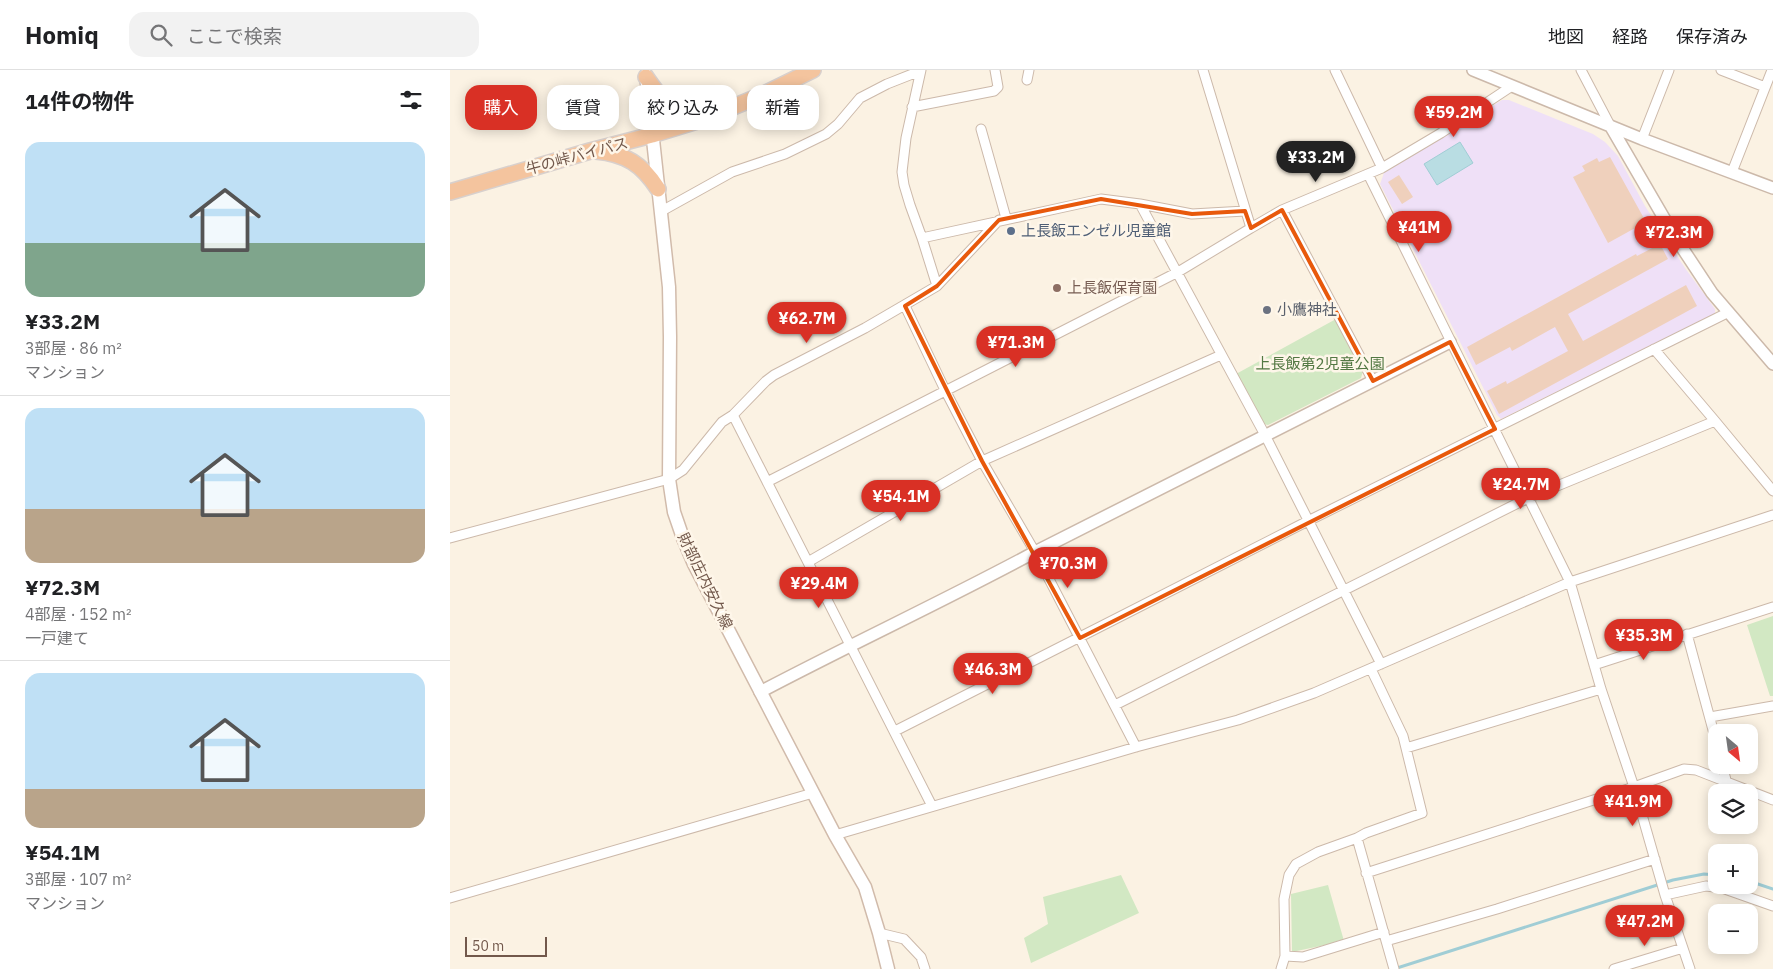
<!DOCTYPE html>
<html lang="ja">
<head>
<meta charset="utf-8">
<style>
  :root { --surface:#fff; --page:#f2f2f2; --text:#202124; --muted:#757577; --line:#e0e0e0; --accent:#d93025 }
  body { margin:0; font-family:"IBM Plex Sans","Noto Sans JP",sans-serif; background:var(--page); color:var(--text); height:100vh; display:flex; flex-direction:column; font-size:19px; white-space:nowrap }
  * { box-sizing:border-box; margin:0 }
  p { font-size:16px; color:var(--muted) }
  .icon { flex:none; width:28px; height:28px; fill:none; stroke:currentColor; stroke-width:2; stroke-linecap:round; stroke-linejoin:round }
  .map { position:relative; flex:1; overflow:hidden }
  .sheet { display:flex; flex-direction:column; background:var(--surface); width:450px }
  .sheet>* { flex:none }
  .hud { position:absolute; left:15px; top:15px; width:475px; height:45px; display:flex; gap:10px }
  .needle { width:32px; rotate:151deg }
  .controls { position:absolute; left:1258px; top:654px; display:grid; gap:10px }
  .controls a { display:grid; place-items:center; width:50px; height:50px; border-radius:10px; background:var(--surface); box-shadow:0 2px 12px #0003; font-size:25px }
  .scale { position:absolute; left:15px; bottom:12px; width:82px; box-sizing:border-box; padding-left:5px; border:2px solid #72584b; border-top:0; font-size:14px; line-height:18px; white-space:nowrap; color:#72584b; -webkit-text-stroke:4px #fef6e9; paint-order:stroke }
  .price { position:absolute; translate:-50% -42px; padding:0 11px; border-radius:18px; background:var(--accent); color:#fff; font-size:16px; line-height:32px; filter:drop-shadow(0 1px 2px #0008) }
  .price::after { content:''; position:absolute; left:50%; top:30px; width:15px; height:11px; margin-left:-8px; background:inherit; clip-path:polygon(0 0,100% 0,50% 100%) }
  .price.current { background:#222; color:#fff }
  ul { padding:0; list-style:none }
  li { display:grid; align-content:center; gap:10px; height:265px; padding:0 25px }
  li+li { border-top:1px solid var(--line) }
  li span { display:grid; place-items:center; height:155px; border-radius:15px; color:#555 }
  li>.icon { margin-inline-start:auto }
  span .icon { width:90px; height:90px; fill:#fffc; stroke-width:1 }
  li b { font-size:21px }
  h2 { display:flex; justify-content:space-between; align-items:center; height:60px; padding:0 25px; font-size:21px }
  .chip { padding:0 18px; border-radius:15px; background:var(--surface); box-shadow:0 2px 12px #0003; font-size:18px; line-height:45px }
  .chip.current { background:var(--accent); color:#fff }
  header { display:flex; align-items:center; gap:30px; box-sizing:border-box; height:70px; padding:0 25px; background:var(--surface); border-bottom:1px solid var(--line) }
  header strong { font-size:24px }
  nav { display:flex; gap:28px; margin-inline-start:auto; font-size:18px }
  .search { width:350px; height:45px; background:var(--page); display:flex; align-items:center; gap:12px; box-sizing:border-box; padding:0 18px; border-radius:15px; color:var(--muted); font-size:19px }
  main { display:flex; flex:1; min-height:0 }
  .map>svg:first-child { display:block }
  .education { fill:#efe0f7 }
  .green { fill:#d2e8c3 }
  .water { fill:#b9dde3; stroke:#a0cdd5 }
  .lines { fill:none; stroke-linecap:round; stroke-linejoin:round }
  .stream { stroke:#a0cdd5; stroke-width:3 }
  .building { fill:#efd0bc }
  .minor-casing { stroke:#ccb9aa; stroke-width:11 }
  .tertiary-casing { stroke:#ccb9aa; stroke-width:14 }
  .secondary-casing { stroke:#d1bbab; stroke-width:15 }
  .trunk-casing { stroke:#d8d0cd; stroke-width:18 }
  .minor { stroke:#fff; stroke-width:9 }
  .tertiary { stroke:#fff; stroke-width:11 }
  .secondary { stroke:#fff; stroke-width:12 }
  .trunk { stroke:#f4c49e; stroke-width:15 }
  .marked { fill:none; stroke:#e8590c; stroke-width:4; stroke-linejoin:round }
  .service-dot { fill:#5c6f8a; stroke:#fef6e9; stroke-width:2 }
  .education-dot { fill:#8d6e63; stroke:#fef6e9; stroke-width:2 }
  .worship-dot { fill:#6b7280; stroke:#fef6e9; stroke-width:2 }
  .labels { text-anchor:middle; stroke-width:5; stroke-linejoin:round; paint-order:stroke }
  .street-label { font-size:15px; fill:#72584b; stroke:#fef6e9 }
  .service-label { font-size:15px; fill:#4e5e75; stroke:#fef6e9; text-anchor:start }
  .education-label { font-size:15px; fill:#785e54; stroke:#fef6e9; text-anchor:start }
  .worship-label { font-size:15px; fill:#5b616d; stroke:#fef6e9; text-anchor:start }
  .park-label { font-size:15px; fill:#537843; stroke:#fef6e9 }
</style>
</head>
<body>
<header>
<strong>Homiq</strong>
<div class="search"><svg class="icon" aria-label="search" viewBox="0 0 24 24"><circle cx="10" cy="10" r="6"/><path d="M15 15l6 6"/></svg>ここで検索</div>
<nav><a>地図</a><a>経路</a><a>保存済み</a></nav>
</header>
<main>
<section class="sheet">
<h2>14件の物件<svg class="icon" aria-label="filters" viewBox="0 0 24 24"><path d="M4 7h16M4 17h16"/><circle cx="9" cy="7" r="2"/><circle cx="15" cy="17" r="2"/></svg></h2>
<ul>
<li><span style="background:linear-gradient(#bfe0f5 65%,#7fa58c 0)"><svg class="icon" aria-label="home" viewBox="0 0 24 24"><path d="M3 11l9-7 9 7M6 9v11h12V9"/></svg></span><div><b>¥33.2M</b><p>3部屋 · 86 m²</p><p>マンション</p></div></li>
<li><span style="background:linear-gradient(#bfe0f5 65%,#b9a48a 0)"><svg class="icon" aria-label="home" viewBox="0 0 24 24"><path d="M3 11l9-7 9 7M6 9v11h12V9"/></svg></span><div><b>¥72.3M</b><p>4部屋 · 152 m²</p><p>一戸建て</p></div></li>
<li><span style="background:linear-gradient(#bfe0f5 75%,#b9a48a 0)"><svg class="icon" aria-label="home" viewBox="0 0 24 24"><path d="M3 11l9-7 9 7M6 9v11h12V9"/></svg></span><div><b>¥54.1M</b><p>3部屋 · 107 m²</p><p>マンション</p></div></li>
</ul>
</section>
<div class="map">
<svg width="1323" height="899" viewBox="0 0 1323 899">
  <rect width="100%" height="100%" fill="#fbf2e3"/>
  <path class="education" d="M 1052,30 L 1059,30 L 1143,64 L 1155,72 L 1168,86 L 1195,136 L 1235,198 L 1265,239 L 1265,244 L 1051,349 L 1047,345 L 930,114 L 934,103 Z"/>
  <path class="green" d="M 886,249 L 913,301 L 911,308 L 818,355 L 813,354 L 786,304 Z
    M 1323,546 L 1323,626 L 1320,626 L 1297,555 Z
    M 671,805 L 689,843 L 581,893 L 574,868 L 598,854 L 593,827 Z
    M 878,815 L 894,871 L 842,882 L 841,824 Z"/>
  <path class="water" d="M 1010,72 L 1023,93 L 987,115 L 974,94 Z"/>
  <g class="lines">
    <path class="stream" d="M 1299,811 L 1323,819
      M 944,899 L 1223,810 L 1254,804 L 1266,805"/>
  </g>
  <path class="building" d="M 1160,87 L 1196,152 L 1158,173 L 1123,107 L 1135,101 L 1132,96 L 1147,88 L 1149,92 Z
    M 949,105 L 963,127 L 952,134 L 938,112 Z
    M 1210,174 L 1218,189 L 1118,244 L 1133,271 L 1236,215 L 1247,236 L 1049,344 L 1037,321 L 1056,311 L 1057,314 L 1118,281 L 1105,257 L 1062,281 L 1060,277 L 1026,295 L 1017,277 L 1186,184 L 1187,186 Z"/>
  <g class="lines">
    <defs>
      <path id="minor" d="M 471,0 L 456,68 L 452,102 L 454,115 L 460,135 L 472,168 L 487,216
        M 753,0 L 801,158 L 832,140 L 932,98 L 991,63 L 1062,16
        M 885,0 L 932,98
        M 1131,0 L 1161,57
        M 1271,0 L 1315,17
        M 577,10 L 579,0
        M 462,37 L 544,21 L 548,17 L 545,0
        M 531,59 L 556,148
        M 1192,69 L 1219,0
        M 1282,102 L 1322,0
        M 918,104 L 1120,512 L 1151,619 L 1184,717 L 1215,825 L 1240,899
        M 690,134 L 815,365 L 931,594
        M 832,140 L 923,311
        M 210,142 L 282,102 L 335,84 L 376,64 L 388,54 L 410,28 L 437,14 L 470,1
        M 472,168 L 651,129 L 690,134 L 742,144 L 795,141
        M 455,236 L 495,320 L 532,391 L 585,482 L 686,677
        M 1204,279 L 1265,351 L 1323,421
        M 283,345 L 482,736
        M 317,412 L 728,202 L 801,158
        M 0,468 L 219,409 L 233,400 L 272,352 L 283,345 L 316,311 L 324,305 L 415,258 L 487,216 L 549,150
        M 358,492 L 532,391 L 771,285
        M 1237,564 L 1266,671
        M 1144,595 L 1323,537
        M 665,635 L 1078,428 L 1265,351
        M 1260,647 L 1323,636
        M 445,661 L 858,451 L 1279,242
        M 956,678 L 1151,619
        M 1272,695 L 1276,710
        M 385,765 L 686,677 L 788,650 L 864,623 L 1120,512 L 1323,445
        M 907,768 L 944,899
        M 916,803 L 1184,717 L 1234,699 L 1246,700 L 1323,730
        M 1215,825 L 1256,816 L 1272,818 L 1323,836
        M 0,828 L 363,723
        M 429,863 L 454,869 L 471,887 L 475,899
        M 936,871 L 1047,839 L 1205,789
        M 835,886 L 853,887 L 934,862
        M 831,899 L 835,886 L 834,829 L 839,805 L 846,794 L 868,782 L 907,768 L 916,763 L 972,743 L 953,666 L 921,599
        M 1164,899 L 1233,878"/>
      <path id="tertiary" d="M 1023,0 L 1192,69 L 1323,118
        M 1161,57 L 1225,167 L 1262,223 L 1323,294
        M 310,622 C 401,574 494,531 585,482 L 1000,272"/>
      <path id="secondary" d="M 196,5 L 219,217 L 220,267 L 219,409 L 224,442 L 233,468 L 244,494 L 385,765 L 415,817 L 429,863 L 438,899"/>
      <path id="trunk" d="M 196,7 C 207,23 221,43 240,48 C 244,49 249,49 252,49
        M 146,81 C 176,84 192,94 208,119
        M 0,122 L 140,81 L 202,65 L 254,49 L 312,25 L 363,0"/>
    </defs>
    <use href="#minor" class="minor-casing"/>
    <use href="#tertiary" class="tertiary-casing"/>
    <use href="#secondary" class="secondary-casing"/>
    <use href="#trunk" class="trunk-casing"/>
    <use href="#minor" class="minor"/>
    <use href="#tertiary" class="tertiary"/>
    <use href="#secondary" class="secondary"/>
    <use href="#trunk" class="trunk"/>
  </g>
  <path class="marked" d="M 651,129 L 742,144 L 795,141 L 801,158 L 832,140 L 923,311 L 1000,272 L 1045,359 L 630,568 L 532,391 L 455,236 L 487,216 L 549,150 Z"/>
  <circle class="service-dot" cx="561" cy="161" r="5"/>
  <circle class="education-dot" cx="607" cy="218" r="5"/>
  <circle class="worship-dot" cx="817" cy="240" r="5"/>
  <g class="labels">
    <g class="street-label">
      <text transform="translate(127 86) rotate(-15)" y="5">牛の峠バイパス</text>
      <text transform="translate(255 511) rotate(64)" y="5">財部庄内安久線</text>
    </g>
    <g class="service-label">
      <text x="571" y="166">上長飯エンゼル児童館</text>
    </g>
    <g class="education-label">
      <text x="617" y="223">上長飯保育園</text>
    </g>
    <g class="worship-label">
      <text x="827" y="245">小鷹神社</text>
    </g>
    <g class="park-label">
      <text x="870" y="299">上長飯第2児童公園</text>
    </g>
  </g>
</svg>
<div class="controls">
<a><svg class="needle" viewBox="-14 -14 28 28"><path d="M0-13l5 13h-10z" fill="#e53935"/><path d="M0 13l5-13h-10z" fill="#757577"/></svg></a>
<a><svg class="icon" aria-label="layers" viewBox="0 0 24 24"><path d="M12 4l9 5-9 5-9-5zM3 14l9 5 9-5"/></svg></a>
<a>+</a>
<a>−</a>
</div>
<div class="scale">50 m</div>
<b class="price" style="left:1004px;top:68px">¥59.2M</b>
<b class="price current" style="left:866px;top:113px">¥33.2M</b>
<b class="price" style="left:969px;top:183px">¥41M</b>
<b class="price" style="left:1224px;top:188px">¥72.3M</b>
<b class="price" style="left:357px;top:274px">¥62.7M</b>
<b class="price" style="left:566px;top:298px">¥71.3M</b>
<b class="price" style="left:1071px;top:440px">¥24.7M</b>
<b class="price" style="left:451px;top:452px">¥54.1M</b>
<b class="price" style="left:618px;top:519px">¥70.3M</b>
<b class="price" style="left:369px;top:539px">¥29.4M</b>
<b class="price" style="left:1194px;top:591px">¥35.3M</b>
<b class="price" style="left:543px;top:625px">¥46.3M</b>
<b class="price" style="left:1183px;top:757px">¥41.9M</b>
<b class="price" style="left:1195px;top:877px">¥47.2M</b>
<div class="hud">
<a class="chip current">購入</a>
<a class="chip">賃貸</a>
<a class="chip">絞り込み</a>
<a class="chip">新着</a>
</div>
</div>
</main>
</body>
</html>
